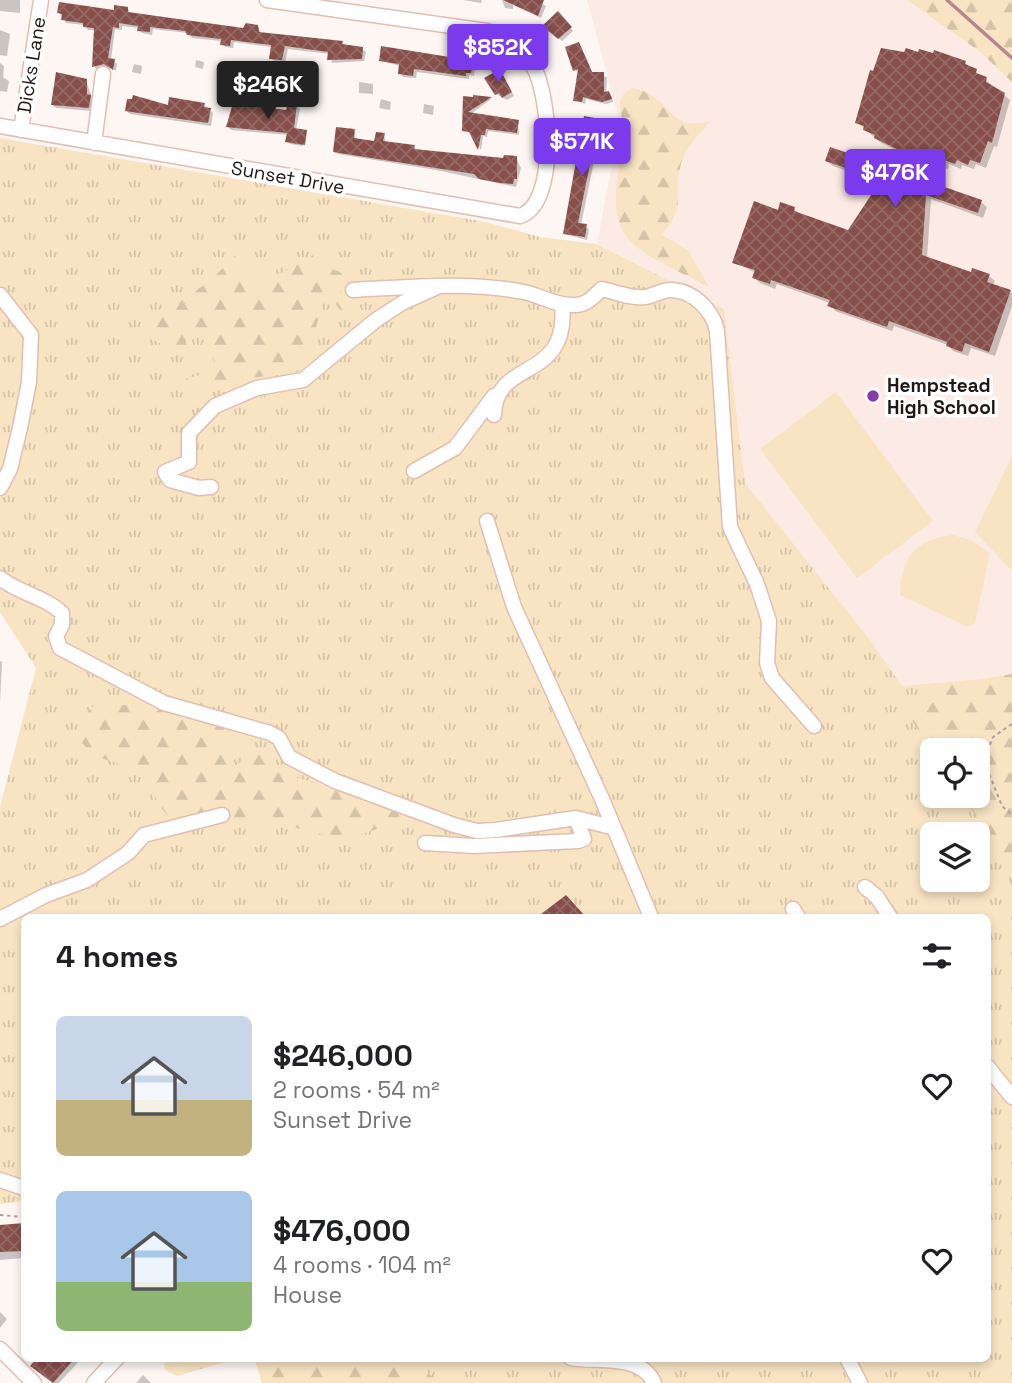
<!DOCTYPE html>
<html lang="en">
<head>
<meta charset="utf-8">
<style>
  :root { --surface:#fff; --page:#f2f2f2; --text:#202124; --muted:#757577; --accent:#7c3aed }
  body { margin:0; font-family:"Space Grotesk",sans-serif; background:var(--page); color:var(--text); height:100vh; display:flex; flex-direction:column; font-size:26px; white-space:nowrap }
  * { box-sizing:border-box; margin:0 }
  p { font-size:23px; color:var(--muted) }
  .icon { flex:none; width:38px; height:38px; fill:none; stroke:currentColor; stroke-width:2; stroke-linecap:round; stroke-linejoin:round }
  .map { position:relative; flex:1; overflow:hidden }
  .panel { position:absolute; left:21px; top:914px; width:970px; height:448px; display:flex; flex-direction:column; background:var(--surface); border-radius:10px; box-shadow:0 4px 10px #0003 }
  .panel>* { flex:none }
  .buttons { position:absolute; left:920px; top:738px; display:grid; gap:14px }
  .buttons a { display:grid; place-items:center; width:70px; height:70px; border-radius:10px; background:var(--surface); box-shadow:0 4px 10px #0003; font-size:35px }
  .price { position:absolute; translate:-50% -60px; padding:0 16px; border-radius:7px; background:var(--accent); color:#fff; font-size:23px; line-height:46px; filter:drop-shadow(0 2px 4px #0008) }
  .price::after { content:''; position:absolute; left:50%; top:42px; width:21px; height:16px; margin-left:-10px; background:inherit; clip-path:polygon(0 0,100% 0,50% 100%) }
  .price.on { background:#222; color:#fff }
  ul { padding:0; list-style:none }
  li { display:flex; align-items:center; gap:21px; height:175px; padding:0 35px }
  li span { display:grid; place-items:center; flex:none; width:196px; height:140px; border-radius:10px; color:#555 }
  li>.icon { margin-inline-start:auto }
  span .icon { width:84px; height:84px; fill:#fffc; stroke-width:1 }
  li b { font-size:30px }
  h2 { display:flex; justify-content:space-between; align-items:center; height:84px; padding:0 35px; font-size:30px }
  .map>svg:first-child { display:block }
  .built { fill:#fcebe4 }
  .grass { fill:url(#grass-tufts); fill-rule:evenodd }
  .forest { fill:url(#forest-firs) }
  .garden { fill:#f8e4c3 }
  .shadow { fill:#0003 }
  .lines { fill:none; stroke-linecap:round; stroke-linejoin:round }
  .stream { stroke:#b6868c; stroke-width:3.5 }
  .building { fill:url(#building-cross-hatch) }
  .minor-casing { stroke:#e0bfb1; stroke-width:17 }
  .path { stroke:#aaa19d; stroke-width:2; stroke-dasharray:3.5 3.5; stroke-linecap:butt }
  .minor { stroke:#fff; stroke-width:14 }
  .poi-dot { fill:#873bac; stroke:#fff; stroke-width:2.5 }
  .labels { text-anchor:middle; stroke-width:7; stroke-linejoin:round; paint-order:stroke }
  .street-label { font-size:19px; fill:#221712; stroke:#fff }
  .poi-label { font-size:19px; font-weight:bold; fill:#221712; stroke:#fff; text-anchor:start }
</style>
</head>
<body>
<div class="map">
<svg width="1012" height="1383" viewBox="0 0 1012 1383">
  <defs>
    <pattern id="grass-tufts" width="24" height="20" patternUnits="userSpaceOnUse" patternTransform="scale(1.75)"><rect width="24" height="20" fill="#f8e4c3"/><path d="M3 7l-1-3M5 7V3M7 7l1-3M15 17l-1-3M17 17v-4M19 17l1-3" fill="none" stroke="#d4c3a6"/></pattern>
    <pattern id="forest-firs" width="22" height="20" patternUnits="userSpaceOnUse" patternTransform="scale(1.75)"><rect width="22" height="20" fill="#f8e4c3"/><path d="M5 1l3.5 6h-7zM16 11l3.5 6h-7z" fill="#d4c3a6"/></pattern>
    <pattern id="building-cross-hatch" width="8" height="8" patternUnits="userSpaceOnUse" patternTransform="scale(1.75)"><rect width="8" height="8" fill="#884f4a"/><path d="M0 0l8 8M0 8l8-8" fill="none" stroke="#956a66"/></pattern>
  </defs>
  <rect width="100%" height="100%" fill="#fdf6f3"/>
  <path class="built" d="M 587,0 L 934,0 L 1012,79 L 1012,676 L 902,686 L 871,641 L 745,483 L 724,309 L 597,244 L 620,123 Z"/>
  <path class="grass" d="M 0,138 L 486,222 L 540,237 L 597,244 L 724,309 L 745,483 L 871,641 L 902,686 L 1012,676 L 1012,1383 L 288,1383 L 255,1358 L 987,1358 L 987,917 L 24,917 L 24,1201 L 0,1204 L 0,807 L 36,668 L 0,612 ZM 933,751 L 978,751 L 978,796 L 933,796 ZM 933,835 L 978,835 L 978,880 L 933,880 Z"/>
  <path class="forest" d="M 907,0 L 1012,0 L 1012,82 L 979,51 Z
    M 633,88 C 663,94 668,118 688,123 C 694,124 703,122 710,122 C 698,135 684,149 680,168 C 674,201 687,203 662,235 L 688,250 L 709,287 C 686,274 641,257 626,236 C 604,205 625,160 623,125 C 623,118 619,111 620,104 C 620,96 626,91 633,88 Z
    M 233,252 C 252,294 282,275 312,255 C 331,276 350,267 372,295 L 346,311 L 340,310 L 336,304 L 342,291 L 322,305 L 316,328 L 316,348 L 307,367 L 296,373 L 248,378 L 227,385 L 206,385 L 185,379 L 204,374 L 216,365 L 204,335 L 188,330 L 186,343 L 191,360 L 152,339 L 149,332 L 151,324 C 173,302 222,281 233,252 Z
    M 1012,674 L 1012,886 L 991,838 L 963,796 L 978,796 L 978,751 L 933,751 L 908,715 L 917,697 L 934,687 Z
    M 204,697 L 225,731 L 233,770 L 255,746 L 264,761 L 285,775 L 342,789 L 417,820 L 400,821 L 345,840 L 267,821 L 234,826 L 223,822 L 173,822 L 158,804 L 148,777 L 138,770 L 95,756 L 80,741 C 80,728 84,712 96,704 L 148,706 Z
    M 169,1358 L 240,1358 L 177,1376 L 165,1370 L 164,1364 Z
    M 254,1358 L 310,1358 L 315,1368 L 318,1358 L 412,1358 L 439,1383 L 262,1383 Z"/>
  <path class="garden" d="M 836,392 L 933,521 L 857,578 L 760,449 Z
    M 1012,456 L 1012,571 L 975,532 Z
    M 953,535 L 971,540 L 990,553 L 975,623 L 968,627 L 900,595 C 902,557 913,540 953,535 Z"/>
  <path class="shadow" d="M 0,0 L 20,0 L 20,13 L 0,11 Z
    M 463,0 L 482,0 L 481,3 Z
    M 502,0 L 535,0 L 546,6 L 541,18 L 513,5 L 513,9 L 505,8 Z
    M 128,8 L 130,14 L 244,29 L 258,26 L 261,34 L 342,43 L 345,47 L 362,49 L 366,52 L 364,61 L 332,63 L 330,54 L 288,49 L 285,63 L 274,61 L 271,58 L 272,47 L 234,42 L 233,48 L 225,47 L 222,41 L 192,38 L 188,33 L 153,29 L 152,35 L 142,33 L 139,28 L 122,26 L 122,30 L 115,29 L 111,60 L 117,64 L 116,71 L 108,67 L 96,69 L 94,66 L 95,30 L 88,30 L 85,25 L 66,23 L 59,12 L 115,12 Z
    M 558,14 L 573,31 L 562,41 L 544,26 Z
    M 0,30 L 10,34 L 7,56 L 0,55 Z
    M 581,47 L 593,74 L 607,77 L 606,94 L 612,96 L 613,102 L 606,104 L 586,99 L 585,104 L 575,100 L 580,72 L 574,70 Z
    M 196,60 L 204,62 L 203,69 L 195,67 Z
    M 228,61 L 247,63 L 247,72 L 228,70 Z
    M 381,61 L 472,65 L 475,68 L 474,76 L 469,75 L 469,79 L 417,72 L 416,78 L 403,77 L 400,73 L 401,66 Z
    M 0,63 L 4,66 L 3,77 L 9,81 L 7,92 L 0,91 Z
    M 965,63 L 1010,100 L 997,147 L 994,146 L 986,168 L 976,164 L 974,169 L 962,165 L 961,169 L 949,164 L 948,169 L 933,164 L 932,185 L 981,202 L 987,207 L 983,218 L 931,199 L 927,258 L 972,274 L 989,276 L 995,281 L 993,285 L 1012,293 L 1012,306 L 995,356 L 971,348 L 968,356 L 953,351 L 948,345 L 894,326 L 892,331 L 835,311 L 830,303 L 777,284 L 775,289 L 760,283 L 754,278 L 756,273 L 734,262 L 779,212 L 794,209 L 801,215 L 849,232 L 881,183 L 833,166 L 827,161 L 891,169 L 902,153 L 881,143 L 857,122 Z
    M 134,64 L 142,66 L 141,74 L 132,72 Z
    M 263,69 L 271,71 L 271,77 L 262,75 Z
    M 500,71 L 514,96 L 507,100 L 496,94 Z
    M 86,81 L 93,100 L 92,111 L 56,108 L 53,105 Z
    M 359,82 L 373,84 L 373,94 L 359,93 Z
    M 134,97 L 169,107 L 204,105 L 213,113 L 211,126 L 130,114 L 126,111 Z
    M 465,98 L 491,99 L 471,114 L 518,121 L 519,135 L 488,131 L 487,137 L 483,136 L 481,150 L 472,134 L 463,130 Z
    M 381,99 L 391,102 L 390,110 L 379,108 Z
    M 424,104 L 434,106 L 433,115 L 423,113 Z
    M 296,106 L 300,109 L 296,130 L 305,132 L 303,146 L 290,144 L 288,135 L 231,130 L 228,127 L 288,112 Z
    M 595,119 L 598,122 L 594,150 L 613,155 L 612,164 L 594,161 L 581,225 L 589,229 L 587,240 L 565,234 Z
    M 354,131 L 356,140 L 376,143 L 384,135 L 386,143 L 414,147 L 418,150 L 505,160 L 516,158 L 521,168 L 516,187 L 436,170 L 338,154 L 334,151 Z
    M 0,661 L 2,662 L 0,703 Z
    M 0,1226 L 24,1226 L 24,1258 L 0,1260 Z
    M 0,1312 L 7,1319 L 0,1328 Z
    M 39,1358 L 82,1358 L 59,1383 L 52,1383 L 33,1366 Z
    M 143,1375 L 151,1383 L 136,1383 Z"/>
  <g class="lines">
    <path class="stream" d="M 947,0 L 1012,58"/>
  </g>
  <path class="building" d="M 503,0 L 544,0 L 538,16 Z
    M 59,2 L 114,10 L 114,5 L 128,7 L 128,12 L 243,28 L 246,23 L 258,25 L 259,32 L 343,41 L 342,44 L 363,47 L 362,59 L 327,60 L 328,52 L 285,46 L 282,60 L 269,59 L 271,45 L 231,40 L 230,46 L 220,45 L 221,39 L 187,35 L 185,31 L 150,27 L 150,32 L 137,31 L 138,26 L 119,23 L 119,28 L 113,27 L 108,58 L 115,59 L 113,70 L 104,64 L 92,67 L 94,28 L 83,27 L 83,23 L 61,20 L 62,14 L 57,13 Z
    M 558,11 L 572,27 L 558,39 L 542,26 Z
    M 579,42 L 592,72 L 604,72 L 604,92 L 609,91 L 612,99 L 602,102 L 583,97 L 582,102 L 573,101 L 578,69 L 573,71 L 565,47 Z
    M 381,46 L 468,60 L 473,63 L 471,73 L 466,73 L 466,76 L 414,69 L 413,76 L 398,74 L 399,64 L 379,61 Z
    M 881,48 L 904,52 L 906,48 L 918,52 L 919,49 L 933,53 L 934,50 L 966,61 L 965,64 L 977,69 L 976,73 L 987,77 L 986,82 L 1005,93 L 992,143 L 988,141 L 980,163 L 970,160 L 968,165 L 957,160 L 955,164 L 944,160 L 942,165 L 928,160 L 927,181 L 982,200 L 978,213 L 926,195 L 922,255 L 971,272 L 972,268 L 990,274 L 987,282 L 1011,290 L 989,352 L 965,343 L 962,352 L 946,346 L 947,342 L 889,321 L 887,327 L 827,306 L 830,300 L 771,280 L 770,284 L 752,278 L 755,270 L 732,263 L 754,201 L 778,210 L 780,202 L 795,207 L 794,211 L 848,230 L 881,180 L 825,161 L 830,147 L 890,167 L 901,151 L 874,138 L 875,135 L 863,130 L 864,126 L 855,123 L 870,70 L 873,71 Z
    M 500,69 L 512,92 L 502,98 L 499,93 L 495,95 L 484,78 Z
    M 56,72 L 87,79 L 87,94 L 91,95 L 89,108 L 51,105 Z
    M 133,95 L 168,105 L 169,97 L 205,103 L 204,107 L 211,108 L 208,123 L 125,111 L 127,99 L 132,99 Z
    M 473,95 L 492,97 L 468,112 L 519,120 L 517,133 L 486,129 L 485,135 L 481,135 L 478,150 L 469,132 L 462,131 L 463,96 L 473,97 Z
    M 233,103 L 286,110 L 288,103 L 297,104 L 294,128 L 307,130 L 305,145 L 285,142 L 287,133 L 226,127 Z
    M 584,116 L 595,118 L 591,148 L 611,150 L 609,161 L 591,159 L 578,223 L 587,224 L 585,237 L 563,234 Z
    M 336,127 L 355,129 L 354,138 L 374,141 L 376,132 L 385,133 L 383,141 L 415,145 L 414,149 L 503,158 L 504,155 L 517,156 L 517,179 L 514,179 L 513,184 L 500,183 L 479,179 L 474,174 L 333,152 Z
    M 566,895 L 586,917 L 537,917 Z
    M 24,1223 L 24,1251 L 0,1252 L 0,1225 Z
    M 37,1358 L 75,1358 L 53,1383 L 30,1366 Z"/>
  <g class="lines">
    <defs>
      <path id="minor" d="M 0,126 L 520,216 C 559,204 550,94 533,66 C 522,48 507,37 487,31 L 267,0
        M 21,130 L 41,0
        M 94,143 L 103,74
        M 353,290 C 409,287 468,281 524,292 C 542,296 556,306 576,305 C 589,304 593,296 602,289 C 615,292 632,299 645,297 C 654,296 663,289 672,290 C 694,291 713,311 717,331 L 730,527 L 757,584 L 769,621 L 767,663 L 772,678 L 814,726
        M 0,295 L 31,335 L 29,382 L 20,428 L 10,469 L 0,488
        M 494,415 C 495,357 570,383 562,304
        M 414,471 L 455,448 L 494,396
        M 211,487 L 199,488 L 170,480 L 165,472 L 189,462 L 189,433 L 215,406 L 257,388 L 303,380 L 376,320 L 402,303 L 435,288
        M 487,521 L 514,607 L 602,799 L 651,917
        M 0,578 C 20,594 44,596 62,613 L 62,625 L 56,636 L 60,648 L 164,703 L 270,733 L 279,738 L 289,757 L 335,781 L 454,825 L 477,831 L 496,830 L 576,818 L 611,827
        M 425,843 L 474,846 L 578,841 L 584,839 L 576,818
        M 865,887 L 877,897 L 890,917
        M 793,909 L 798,917
        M 0,919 L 46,895 L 87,880 L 128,853 L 144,835 L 222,815
        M 987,1066 L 1012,1097
        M 0,1180 L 24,1188
        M 0,1349 L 34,1383
        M 571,1358 C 598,1363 641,1353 654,1383
        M 847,1358 L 860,1383
        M 94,1383 L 117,1358"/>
    </defs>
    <use href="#minor" class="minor-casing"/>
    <path class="path" d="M 1012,724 L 993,737 L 984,761 L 1002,806 L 1012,815
      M 0,1215 L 24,1217"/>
    <use href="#minor" class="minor"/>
  </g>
  <circle class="poi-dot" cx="873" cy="396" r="7"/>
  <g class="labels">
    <g class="street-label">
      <text transform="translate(31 65) rotate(-81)" y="7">Dicks Lane</text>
      <text transform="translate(288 177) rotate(10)" y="7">Sunset Drive</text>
    </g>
    <g class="poi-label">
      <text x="887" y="392">Hempstead<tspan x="887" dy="22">High School</tspan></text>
    </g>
  </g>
</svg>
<div class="buttons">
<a><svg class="icon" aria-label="locate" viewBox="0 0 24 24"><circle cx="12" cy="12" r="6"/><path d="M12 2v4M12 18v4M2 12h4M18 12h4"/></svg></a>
<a><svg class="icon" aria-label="layers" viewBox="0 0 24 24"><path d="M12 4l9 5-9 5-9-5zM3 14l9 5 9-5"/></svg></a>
</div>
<b class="price" style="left:498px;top:84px">$852K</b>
<b class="price on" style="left:268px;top:121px">$246K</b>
<b class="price" style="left:582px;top:178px">$571K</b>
<b class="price" style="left:895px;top:209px">$476K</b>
<section class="panel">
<h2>4 homes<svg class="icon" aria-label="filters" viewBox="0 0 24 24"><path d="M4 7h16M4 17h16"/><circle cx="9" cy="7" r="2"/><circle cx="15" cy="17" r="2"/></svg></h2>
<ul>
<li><span style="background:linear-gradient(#c9d6e8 60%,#c2b280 0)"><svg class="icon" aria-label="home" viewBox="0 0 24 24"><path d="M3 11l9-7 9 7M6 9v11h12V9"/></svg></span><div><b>$246,000</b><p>2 rooms · 54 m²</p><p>Sunset Drive</p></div><svg class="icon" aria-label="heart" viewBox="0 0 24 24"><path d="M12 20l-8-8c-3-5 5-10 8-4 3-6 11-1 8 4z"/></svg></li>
<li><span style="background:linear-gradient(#a9c7e8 65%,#8fb573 0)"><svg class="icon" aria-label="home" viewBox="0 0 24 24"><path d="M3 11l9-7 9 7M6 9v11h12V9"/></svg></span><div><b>$476,000</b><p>4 rooms · 104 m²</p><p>House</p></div><svg class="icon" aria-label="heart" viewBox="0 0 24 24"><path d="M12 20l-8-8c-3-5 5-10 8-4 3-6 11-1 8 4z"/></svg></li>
</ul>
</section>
</div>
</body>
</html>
